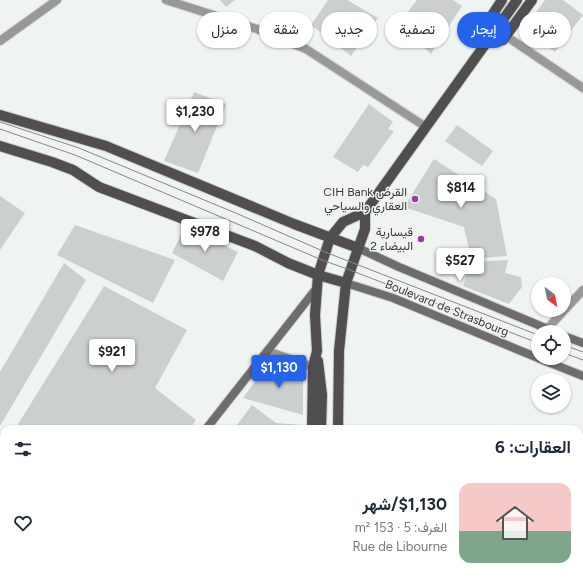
<!DOCTYPE html>
<html lang="ar">
<head>
<meta charset="utf-8">
<style>
  :root { --surface:#fff; --page:#f6f6f7; --text:#1f2937; --muted:#747a83; --accent:#2563eb }
  body { margin:0; font-family:Figtree,Vazirmatn,sans-serif; background:var(--page); color:var(--text); direction:rtl; height:100vh; display:flex; flex-direction:column; font-size:15px; white-space:nowrap }
  * { box-sizing:border-box; margin:0 }
  p { font-size:13px; color:var(--muted) }
  .icon { flex:none; width:22px; height:22px; fill:none; stroke:currentColor; stroke-width:2; stroke-linecap:round; stroke-linejoin:round }
  .map { position:relative; flex:1; overflow:hidden; direction:ltr }
  .sheet { position:absolute; left:0px; top:425px; width:583px; height:156px; display:flex; flex-direction:column; background:var(--surface); border-radius:12px 12px 0 0; box-shadow:0 1px 3px #0004; direction:rtl }
  .sheet>* { flex:none }
  .guide { position:absolute; left:12px; top:12px; width:559px; height:36px; direction:rtl; display:flex; gap:8px }
  .needle { width:26px; rotate:148deg }
  .tools { position:absolute; left:531px; top:277px; display:grid; gap:8px }
  .tools a { display:grid; place-items:center; width:40px; height:40px; border-radius:50%; background:var(--surface); box-shadow:0 1px 3px #0004; font-size:20px }
  .price { position:absolute; translate:-50% -34px; padding:0 9px; border-radius:4px; background:#fff; color:#222; font-size:13px; line-height:26px; filter:drop-shadow(0 1px 2px #0008) }
  .price::after { content:''; position:absolute; left:50%; top:24px; width:12px; height:9px; margin-left:-6px; background:inherit; clip-path:polygon(0 0,100% 0,50% 100%) }
  .price.selected { background:var(--accent); color:#fff }
  ul { padding:0; list-style:none }
  li { display:flex; align-items:center; gap:12px; height:100px; padding:0 12px }
  li span { display:grid; place-items:center; flex:none; width:112px; height:80px; border-radius:12px; color:#555 }
  li>.icon { margin-inline-start:auto }
  span .icon { width:48px; height:48px; fill:#fffc; stroke-width:1 }
  li b { font-size:17px }
  h2 { display:flex; justify-content:space-between; align-items:center; height:48px; padding:0 12px; font-size:17px }
  .tag { padding:0 14px; border-radius:18px; background:var(--surface); box-shadow:0 1px 3px #0004; font-size:14px; line-height:36px }
  .tag.selected { background:var(--accent); color:#fff }
  .map>svg:first-child { display:block }
  .building { fill:#ccd0cd }
  .lines { fill:none; stroke-linecap:round; stroke-linejoin:round }
  .minor-casing { stroke:#cbcfcc; stroke-width:10 }
  .secondary-casing { stroke:#cbcfcc; stroke-width:10 }
  .primary-casing { stroke:#cbcfcc; stroke-width:12 }
  .minor { stroke:#999899; stroke-width:8 }
  .secondary { stroke:#6e6c6e; stroke-width:8 }
  .primary { stroke:#514e51; stroke-width:10 }
  .tram { stroke:#858786; stroke-width:1 }
  .poi-dot { fill:#9a3aa2; stroke:#f0f4f1; stroke-width:1.5 }
  .labels { text-anchor:middle; stroke-width:3; stroke-linejoin:round; paint-order:stroke }
  .poi-label { font-size:12px; fill:#383938; stroke:#f0f4f1; text-anchor:end }
  .street-label { font-size:12px; fill:#383938; stroke:#f0f4f1 }
</style>
</head>
<body>
<div class="map">
<svg width="583" height="581" viewBox="0 0 583 581">
  <rect width="100%" height="100%" fill="#f0f4f1"/>
  <path class="building" d="M 220,0 L 235,0 L 226,7 Z
    M 328,0 L 347,0 L 378,18 L 351,56 L 311,25 Z
    M 417,0 L 453,0 L 462,6 L 431,54 L 399,23 Z
    M 545,0 L 563,0 L 583,15 L 555,52 L 524,28 Z
    M 194,92 L 226,104 L 198,173 L 164,161 Z
    M 369,104 L 393,122 L 388,129 L 394,131 L 368,167 L 363,165 L 358,172 L 333,157 Z
    M 457,125 L 493,151 L 482,166 L 445,141 Z
    M 434,159 L 496,199 L 507,256 L 471,259 L 464,227 L 404,207 Z
    M 0,196 L 25,213 L 0,250 Z
    M 75,225 L 175,260 L 153,303 L 57,255 Z
    M 185,227 L 238,252 L 223,281 L 172,253 Z
    M 508,260 L 505,273 L 521,277 L 522,287 L 509,304 L 463,286 L 471,262 Z
    M 64,263 L 86,280 L 0,426 L 0,372 Z
    M 104,286 L 187,330 L 155,388 L 196,420 L 190,429 L 15,429 Z
    M 269,362 L 303,374 L 303,415 L 243,398 Z
    M 252,405 L 276,423 L 303,425 L 304,429 L 234,429 Z
    M 4,447 L 4,509 L 0,509 L 0,454 Z
    M 0,519 L 4,519 L 4,552 L 0,552 Z"/>
  <g class="lines">
    <defs>
      <path id="minor" d="M 166,0 L 257,29 L 306,49 L 426,127
        M 506,36 L 583,88
        M 0,41 L 57,0
        M 547,329 L 583,290
        M 267,351 L 313,367
        M 0,569 L 4,569
        M 153,577 L 232,581"/>
      <path id="secondary" d="M 358,248 L 399,267 L 555,332
        M 346,283 L 393,298 L 538,358
        M 564,336 L 583,343
        M 538,358 L 583,376
        M 206,429 L 316,289
        M 86,581 L 89,577"/>
      <path id="primary" d="M 488,42 L 503,40 L 532,0
        M 488,42 L 483,29 L 502,0
        M 0,115 L 106,146 L 294,224 L 358,248
        M 0,146 L 52,162 L 73,170 L 99,187 L 255,246 L 288,263 L 318,275 L 346,283
        M 318,361 L 322,395 L 321,429
        M 312,429 L 313,367 L 317,351 L 315,315 L 318,275 L 330,238 L 343,222 L 365,212 L 517,0
        M 338,429 L 339,351 L 346,283 L 365,229 L 365,212
        M 308,581 L 308,577
        M 318,581 L 318,577
        M 328,581 L 328,577
        M 335,581 L 335,577"/>
    </defs>
    <use href="#minor" class="minor-casing"/>
    <use href="#secondary" class="secondary-casing"/>
    <use href="#primary" class="primary-casing"/>
    <use href="#minor" class="minor"/>
    <use href="#secondary" class="secondary"/>
    <use href="#primary" class="primary"/>
    <path class="tram" d="M 0,122 L 79,148 L 238,214 L 325,252 L 538,335
      M 0,129 L 75,155 L 322,260 L 350,270 L 538,343
      M 564,345 L 583,352
      M 564,353 L 583,360"/>
  </g>
  <g class="poi-dot">
    <circle cx="415" cy="199" r="4"/>
    <circle cx="421" cy="239" r="4"/>
  </g>
  <g class="labels">
    <g class="poi-label">
      <text x="407" y="196">CIH Bank القرض<tspan x="407" dy="14">العقاري والسياحي</tspan></text>
      <text x="413" y="236">قيسارية<tspan x="413" dy="14">البيضاء 2</tspan></text>
    </g>
    <g class="street-label">
      <text transform="translate(447 308) rotate(22)" y="4">Boulevard de Strasbourg</text>
    </g>
  </g>
</svg>
<div class="tools">
<a><svg class="needle" viewBox="-14 -14 28 28"><path d="M0-13l5 13h-10z" fill="#e53935"/><path d="M0 13l5-13h-10z" fill="#747a83"/></svg></a>
<a><svg class="icon" aria-label="locate" viewBox="0 0 24 24"><circle cx="12" cy="12" r="6"/><path d="M12 2v4M12 18v4M2 12h4M18 12h4"/></svg></a>
<a><svg class="icon" aria-label="layers" viewBox="0 0 24 24"><path d="M12 4l9 5-9 5-9-5zM3 14l9 5 9-5"/></svg></a>
</div>
<b class="price" style="left:195px;top:133px">$1,230</b>
<b class="price" style="left:461px;top:209px">$814</b>
<b class="price" style="left:205px;top:253px">$978</b>
<b class="price" style="left:460px;top:282px">$527</b>
<b class="price" style="left:112px;top:373px">$921</b>
<b class="price selected" style="left:279px;top:389px">$1,130</b>
<div class="guide">
<a class="tag">شراء</a>
<a class="tag selected">إيجار</a>
<a class="tag">تصفية</a>
<a class="tag">جديد</a>
<a class="tag">شقة</a>
<a class="tag">منزل</a>
</div>
<section class="sheet">
<h2>العقارات: 6<svg class="icon" aria-label="filters" viewBox="0 0 24 24"><path d="M4 7h16M4 17h16"/><circle cx="9" cy="7" r="2"/><circle cx="15" cy="17" r="2"/></svg></h2>
<ul>
<li><span style="background:linear-gradient(#f6c9c9 60%,#7fa58c 0)"><svg class="icon" aria-label="home" viewBox="0 0 24 24"><path d="M3 11l9-7 9 7M6 9v11h12V9"/></svg></span><div><b>$1,130/شهر</b><p>الغرف: 5 · 153 m²</p><p>Rue de Libourne</p></div><svg class="icon" aria-label="heart" viewBox="0 0 24 24"><path d="M12 20l-8-8c-3-5 5-10 8-4 3-6 11-1 8 4z"/></svg></li>
</ul>
</section>
</div>
</body>
</html>
